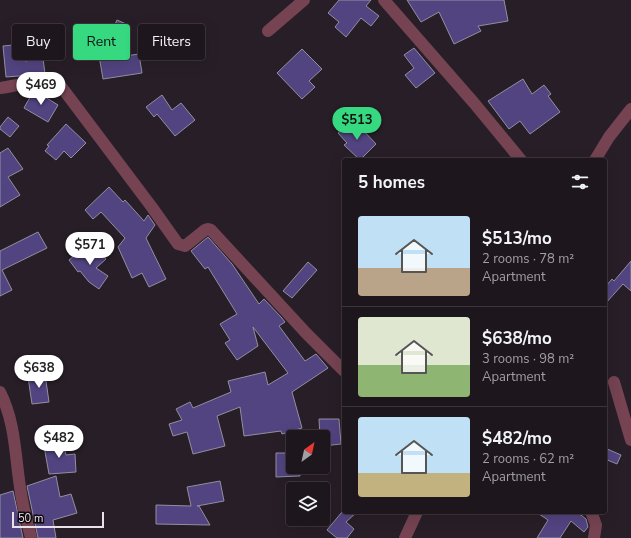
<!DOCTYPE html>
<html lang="en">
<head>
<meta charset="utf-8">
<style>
  :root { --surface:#1e161d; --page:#2b232a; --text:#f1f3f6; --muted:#a19fa4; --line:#3c353b; --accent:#36d880 }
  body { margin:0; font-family:"Nunito Sans",sans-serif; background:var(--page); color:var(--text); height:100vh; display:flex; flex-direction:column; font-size:15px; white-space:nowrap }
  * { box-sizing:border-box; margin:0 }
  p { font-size:13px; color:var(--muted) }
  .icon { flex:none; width:22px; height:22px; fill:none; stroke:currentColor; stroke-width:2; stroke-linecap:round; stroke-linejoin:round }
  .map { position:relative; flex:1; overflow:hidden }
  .details { position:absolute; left:342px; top:158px; width:265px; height:356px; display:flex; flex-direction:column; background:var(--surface); border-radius:4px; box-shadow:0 4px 16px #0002,0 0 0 1px var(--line) }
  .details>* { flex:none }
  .top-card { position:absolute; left:12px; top:24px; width:270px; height:36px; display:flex; gap:8px }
  .needle { width:26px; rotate:33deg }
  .fabs { position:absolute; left:286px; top:430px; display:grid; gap:8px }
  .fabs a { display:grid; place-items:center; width:44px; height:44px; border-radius:4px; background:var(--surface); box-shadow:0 4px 16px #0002,0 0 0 1px var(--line); font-size:20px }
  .scale { position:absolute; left:12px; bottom:10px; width:92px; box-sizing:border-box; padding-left:4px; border:2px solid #e9e2e8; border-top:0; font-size:11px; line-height:14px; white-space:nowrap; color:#e9e2e8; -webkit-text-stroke:3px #0e090e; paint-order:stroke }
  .price { position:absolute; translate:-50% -34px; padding:0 9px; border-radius:14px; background:#fff; color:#222; font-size:13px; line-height:26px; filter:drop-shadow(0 1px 2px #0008) }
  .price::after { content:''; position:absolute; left:50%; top:24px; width:12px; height:9px; margin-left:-6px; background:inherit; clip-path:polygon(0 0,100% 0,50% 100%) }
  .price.selected { background:var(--accent); color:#111 }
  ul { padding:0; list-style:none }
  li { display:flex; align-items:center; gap:12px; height:100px; padding:0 16px }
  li+li { border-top:1px solid var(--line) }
  li span { display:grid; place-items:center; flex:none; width:112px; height:80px; border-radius:4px; color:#555 }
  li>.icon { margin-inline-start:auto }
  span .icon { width:48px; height:48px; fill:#fffc; stroke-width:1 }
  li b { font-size:17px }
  h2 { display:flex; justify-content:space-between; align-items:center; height:48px; padding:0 16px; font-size:17px }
  .tag { padding:0 14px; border-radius:4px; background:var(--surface); box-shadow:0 4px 16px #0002,0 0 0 1px var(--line); font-size:14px; line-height:36px }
  .tag.selected { background:var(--accent); color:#111 }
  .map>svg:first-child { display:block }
  .building { fill:#524481; stroke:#928f9f }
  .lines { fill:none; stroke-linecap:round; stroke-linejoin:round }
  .minor { stroke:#754352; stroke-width:12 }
</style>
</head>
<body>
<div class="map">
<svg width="631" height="538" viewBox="0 0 631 538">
  <rect width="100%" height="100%" fill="#281e27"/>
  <path class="building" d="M 339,0 L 371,0 L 366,6 L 379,16 L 371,26 L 361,18 L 346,37 L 335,27 L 339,22 L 328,13 Z
    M 407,0 L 504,0 L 508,21 L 478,26 L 481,31 L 454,44 L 439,12 L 421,22 Z
    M 117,20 L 126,24 L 122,33 L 113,29 Z
    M 109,25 L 118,57 L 139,54 L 142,73 L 103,79 L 98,50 L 90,52 L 85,31 Z
    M 23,44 L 25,61 L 43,58 L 45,74 L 6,77 L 3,46 Z
    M 414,48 L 435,73 L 416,88 L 405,75 L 414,68 L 404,55 Z
    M 302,49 L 322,69 L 309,81 L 315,87 L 302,99 L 277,73 Z
    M 523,79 L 532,94 L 544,85 L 551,94 L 548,96 L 560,112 L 530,134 L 520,121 L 509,129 L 488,101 Z
    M 34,90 L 58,105 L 48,122 L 24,108 Z
    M 162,95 L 172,110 L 181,103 L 195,120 L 175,136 L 157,114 L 154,117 L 146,107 Z
    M 8,117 L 19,126 L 10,137 L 0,129 L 0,127 Z
    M 66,124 L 86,143 L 71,158 L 64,151 L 56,160 L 45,151 L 49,146 L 47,145 Z
    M 349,124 L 357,132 L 361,128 L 376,144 L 360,160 L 344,145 L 347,143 L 338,133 Z
    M 8,148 L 23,169 L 8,177 L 20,195 L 0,207 L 0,153 Z
    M 109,187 L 123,202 L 125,200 L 144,221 L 148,215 L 155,225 L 146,238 L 166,279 L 149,287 L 142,273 L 132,278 L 118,247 L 125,238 L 101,212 L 93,219 L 85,210 Z
    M 38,232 L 47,248 L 2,270 L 12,290 L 0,296 L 0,251 Z
    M 208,237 L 232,264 L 259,304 L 264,299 L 281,317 L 285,322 L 279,326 L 305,361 L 316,354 L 328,368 L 292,392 L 302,428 L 282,434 L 281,431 L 244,436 L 240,407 L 217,416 L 225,446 L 193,454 L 187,432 L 173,436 L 169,424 L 182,420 L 176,409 L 190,402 L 193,408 L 231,392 L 228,381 L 265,372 L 268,385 L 288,373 L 253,327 L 258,346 L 237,360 L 225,343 L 230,340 L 220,324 L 237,314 L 208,267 L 205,269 L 191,251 Z
    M 95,245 L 106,259 L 96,268 L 108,276 L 99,289 L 89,282 L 80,271 L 78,272 L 69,260 L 79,252 L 82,255 Z
    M 631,261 L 631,291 L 623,284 L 605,304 L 605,287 L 612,279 L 614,281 Z
    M 308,262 L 317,270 L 292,298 L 283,291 Z
    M 45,374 L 49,402 L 32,404 L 28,377 Z
    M 319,419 L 339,419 L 341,444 L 323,446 L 323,437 L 320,437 Z
    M 63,442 L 66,455 L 75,454 L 76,472 L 49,474 L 44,446 Z
    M 605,448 L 621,455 L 617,464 L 605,459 Z
    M 276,453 L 293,453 L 293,467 L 300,467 L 300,476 L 276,477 Z
    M 56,476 L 60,497 L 71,494 L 77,513 L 53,520 L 56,538 L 38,538 L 27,486 Z
    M 220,481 L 224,501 L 197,506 L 199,506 L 210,525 L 156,524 L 156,505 L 191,506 L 187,487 Z
    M 13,491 L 23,538 L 0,538 L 0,495 Z
    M 342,512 L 357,512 L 346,522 L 354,529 L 347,538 L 337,538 L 327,530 Z
    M 536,512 L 577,512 L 586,519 L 588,527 L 584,532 L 571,521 L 560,538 L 537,538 L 548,520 Z"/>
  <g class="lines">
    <path class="minor" d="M 384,0 L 474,103 L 521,160
      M 268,31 L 304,0
      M 0,88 C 17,86 44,77 60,85 L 151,206 L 178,244 L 185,246 L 205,230 L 208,229 L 211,230 L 306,333 L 344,371
      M 595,160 L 609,137 L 631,109
      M 614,382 L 631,440
      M 0,392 C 17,425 15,464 22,499 C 24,512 28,525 31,538
      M 592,514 L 596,525 L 594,538
      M 405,538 L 417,512"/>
  </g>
</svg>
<div class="fabs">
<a><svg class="needle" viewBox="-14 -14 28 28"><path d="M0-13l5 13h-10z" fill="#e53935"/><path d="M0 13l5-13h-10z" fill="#a19fa4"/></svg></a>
<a><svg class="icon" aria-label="layers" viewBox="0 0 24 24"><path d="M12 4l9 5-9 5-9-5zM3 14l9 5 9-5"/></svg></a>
</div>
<div class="scale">50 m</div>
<b class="price" style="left:41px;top:106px">$469</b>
<b class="price selected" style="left:357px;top:141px">$513</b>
<b class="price" style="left:90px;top:266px">$571</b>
<b class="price" style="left:39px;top:389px">$638</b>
<b class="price" style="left:59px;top:459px">$482</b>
<div class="top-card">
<a class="tag">Buy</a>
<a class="tag selected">Rent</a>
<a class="tag">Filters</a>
</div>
<section class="details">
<h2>5 homes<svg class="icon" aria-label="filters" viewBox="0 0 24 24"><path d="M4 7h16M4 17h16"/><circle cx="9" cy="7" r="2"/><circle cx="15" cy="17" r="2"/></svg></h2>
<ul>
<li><span style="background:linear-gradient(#bfe0f5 65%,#b9a48a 0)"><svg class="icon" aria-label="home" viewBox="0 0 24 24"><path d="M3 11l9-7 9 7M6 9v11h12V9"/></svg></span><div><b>$513/mo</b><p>2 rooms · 78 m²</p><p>Apartment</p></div></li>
<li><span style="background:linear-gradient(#dfe7d0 60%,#8fb573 0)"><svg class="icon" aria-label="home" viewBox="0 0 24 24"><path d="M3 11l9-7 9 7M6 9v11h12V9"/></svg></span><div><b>$638/mo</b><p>3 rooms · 98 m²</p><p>Apartment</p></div></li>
<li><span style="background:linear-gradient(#bfe0f5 70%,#c2b280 0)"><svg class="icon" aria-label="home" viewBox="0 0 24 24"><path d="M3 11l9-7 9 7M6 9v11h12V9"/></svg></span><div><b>$482/mo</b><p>2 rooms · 62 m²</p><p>Apartment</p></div></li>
</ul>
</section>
</div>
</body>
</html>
